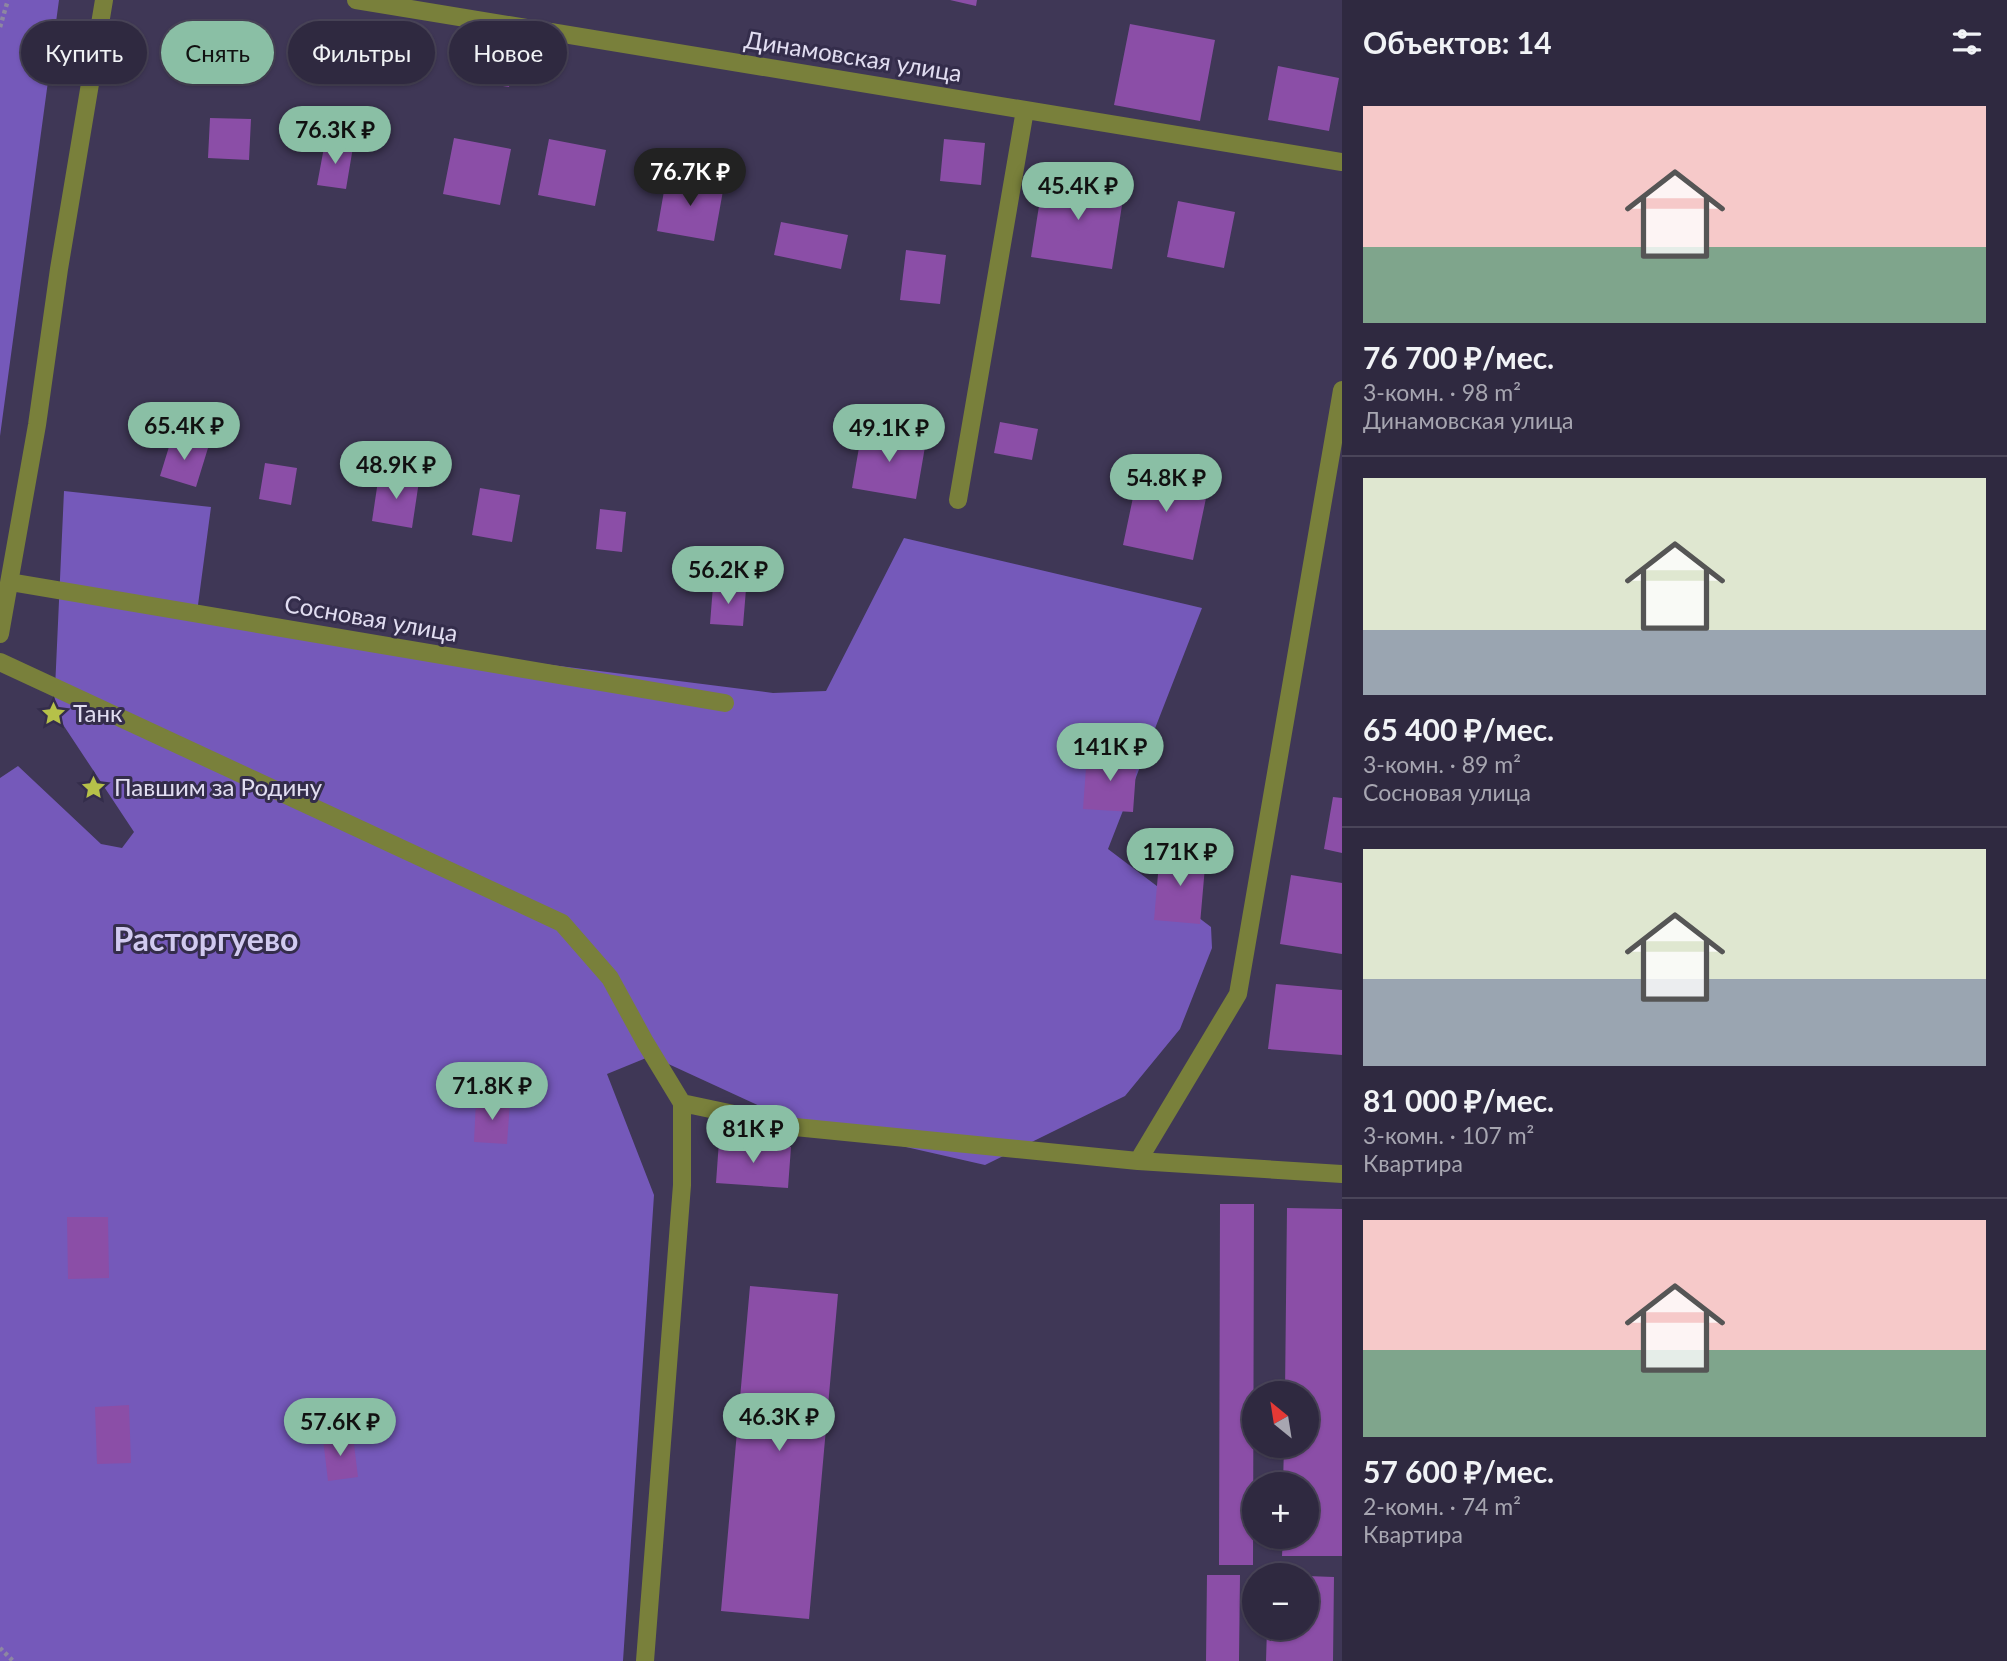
<!DOCTYPE html>
<html lang="ru">
<head>
<meta charset="utf-8">
<style>
  :root { --surface:#2f2940; --page:#3b354b; --text:#f1f3f6; --muted:#a7a6b1; --line:#4a4559; --accent:#8abfa5 }
  body { margin:0; font-family:Lato,sans-serif; background:var(--page); color:var(--text); height:100vh; display:flex; flex-direction:column; font-size:26px; white-space:nowrap }
  * { box-sizing:border-box; margin:0 }
  p { font-size:23px; color:var(--muted) }
  .icon { flex:none; width:38px; height:38px; fill:none; stroke:currentColor; stroke-width:2; stroke-linecap:round; stroke-linejoin:round }
  .map { position:relative; flex:1; overflow:hidden }
  .drawer { display:flex; flex-direction:column; background:var(--surface); width:665px }
  .drawer>* { flex:none }
  .hud { position:absolute; left:21px; top:21px; width:665px; height:63px; display:flex; gap:14px }
  .needle { width:46px; rotate:330deg }
  .controls { position:absolute; left:1242px; top:1381px; display:grid; gap:14px }
  .controls a { display:grid; place-items:center; width:77px; height:77px; border-radius:50%; background:var(--surface); box-shadow:0 2px 5px #0004,0 0 0 2px var(--line); font-size:35px }
  .price { position:absolute; translate:-50% -60px; padding:0 16px; border-radius:24px; background:var(--accent); color:#111; font-size:23px; line-height:46px; filter:drop-shadow(0 2px 4px #0008) }
  .price::after { content:''; position:absolute; left:50%; top:42px; width:21px; height:16px; margin-left:-10px; background:inherit; clip-path:polygon(0 0,100% 0,50% 100%) }
  .price.active { background:#222; color:#fff }
  ul { padding:0; list-style:none }
  li { display:grid; align-content:center; gap:14px; height:371px; padding:0 21px }
  li+li { border-top:2px solid var(--line) }
  li span { display:grid; place-items:center; height:217px; border-radius:0px; color:#555 }
  li>.icon { margin-inline-start:auto }
  span .icon { width:126px; height:126px; fill:#fffc; stroke-width:1 }
  li b { font-size:30px }
  h2 { display:flex; justify-content:space-between; align-items:center; height:84px; padding:0 21px; font-size:30px }
  .pill { padding:0 24px; border-radius:32px; background:var(--surface); box-shadow:0 2px 5px #0004,0 0 0 2px var(--line); font-size:24px; line-height:63px }
  .pill.active { background:var(--accent); color:#111 }
  main { display:flex; flex:1; min-height:0 }
  .map>svg:first-child { display:block }
  .forest { fill:#7559ba }
  .building { fill:#8b4ea7 }
  .lines { fill:none; stroke-linecap:round; stroke-linejoin:round }
  .path { stroke:#8d87a1; stroke-width:4.5; stroke-dasharray:3.5 3.5; stroke-linecap:butt }
  .minor { stroke:#79803b; stroke-width:18 }
  .labels { text-anchor:middle; stroke-width:6; stroke-linejoin:round; paint-order:stroke }
  .street-label { font-size:24px; fill:#e1ddf1; stroke:#342d4b }
  .poi-label { font-size:24px; fill:#e1ddf1; stroke:#342d4b; text-anchor:start }
  .district-label { font-size:32px; font-weight:bold; fill:#d1caf0; stroke:#342d4b }
</style>
</head>
<body>
<main>
<div class="map">
<svg width="1342" height="1661" viewBox="0 0 1342 1661">
  <rect width="100%" height="100%" fill="#3f3756"/>
  <path class="forest" d="M 0,0 L 59,0 L 0,436 Z
    M 64,491 L 211,507 L 196,620 L 773,693 L 826,691 L 904,538 L 1202,608 L 1108,849 L 1211,927 L 1212,948 L 1180,1029 L 1125,1096 L 985,1165 L 792,1121 L 651,1056 L 607,1074 L 654,1195 L 623,1661 L 0,1661 L 0,778 L 18,766 L 101,844 L 122,848 L 134,832 L 54,711 Z"/>
  <path class="building" d="M 950,0 L 977,0 L 976,6 Z
    M 1130,24 L 1215,40 L 1200,121 L 1114,105 Z
    M 478,50 L 515,57 L 509,87 L 472,81 Z
    M 1278,66 L 1339,78 L 1329,131 L 1268,120 Z
    M 210,118 L 251,119 L 249,160 L 208,158 Z
    M 454,138 L 511,149 L 500,205 L 443,194 Z
    M 549,139 L 606,150 L 595,206 L 538,195 Z
    M 944,139 L 985,143 L 981,185 L 940,181 Z
    M 325,142 L 353,147 L 346,189 L 317,185 Z
    M 667,174 L 724,185 L 714,241 L 657,231 Z
    M 1044,174 L 1125,186 L 1112,269 L 1031,257 Z
    M 1178,201 L 1235,212 L 1224,268 L 1167,257 Z
    M 781,222 L 848,235 L 841,269 L 774,255 Z
    M 906,250 L 946,255 L 940,304 L 900,300 Z
    M 1000,422 L 1038,429 L 1032,460 L 994,453 Z
    M 862,430 L 926,441 L 916,499 L 852,488 Z
    M 172,437 L 208,448 L 196,487 L 160,476 Z
    M 265,463 L 297,468 L 291,505 L 259,499 Z
    M 1139,469 L 1209,484 L 1193,560 L 1123,545 Z
    M 379,474 L 419,481 L 412,528 L 372,521 Z
    M 480,488 L 520,495 L 512,542 L 472,535 Z
    M 600,509 L 626,512 L 622,552 L 596,549 Z
    M 713,586 L 746,589 L 743,626 L 710,624 Z
    M 1087,754 L 1137,757 L 1133,812 L 1083,809 Z
    M 1333,797 L 1342,798 L 1342,853 L 1324,849 Z
    M 1160,851 L 1206,855 L 1200,924 L 1154,920 Z
    M 1291,875 L 1342,883 L 1342,954 L 1280,944 Z
    M 1276,984 L 1342,990 L 1342,1055 L 1268,1049 Z
    M 476,1100 L 510,1102 L 507,1144 L 474,1142 Z
    M 719,1141 L 791,1147 L 788,1188 L 716,1183 Z
    M 1220,1204 L 1254,1204 L 1253,1565 L 1219,1565 Z
    M 1287,1208 L 1342,1209 L 1342,1556 L 1282,1556 L 1283,1536 L 1307,1536 L 1307,1484 L 1283,1484 L 1284,1446 L 1307,1446 L 1307,1393 L 1285,1393 Z
    M 67,1217 L 108,1217 L 109,1278 L 68,1279 Z
    M 750,1286 L 838,1294 L 809,1619 L 721,1611 Z
    M 129,1405 L 131,1463 L 97,1464 L 95,1407 Z
    M 353,1436 L 358,1477 L 328,1481 L 323,1439 Z
    M 1207,1575 L 1240,1575 L 1239,1661 L 1206,1661 Z
    M 1307,1576 L 1334,1577 L 1333,1661 L 1266,1661 L 1267,1628 L 1307,1628 Z"/>
  <g class="lines">
    <path class="path" d="M 0,27 L 8,0
      M 0,1648 L 13,1661"/>
    <path class="minor" d="M 356,0 L 1342,162
      M 958,500 L 1025,110
      M 10,582 L 725,703
      M 0,634 L 37,425 L 59,269 L 104,0
      M 0,662 L 562,923 L 610,978 L 645,1042 L 682,1103 L 682,1185 L 645,1661
      M 682,1103 L 795,1127 L 1138,1161 L 1342,1174
      M 1138,1161 L 1238,994 L 1342,390"/>
  </g>
  <defs>
    <symbol id="sight-bare" viewBox="-9 -9 18 18"><path d="M0-6L1.8-2.2L6-1.7L2.9 1.2L3.7 5.4L0 3.3L-3.7 5.4L-2.9 1.2L-6-1.7L-1.8-2.2Z" fill="#b6c149" stroke="#342d4b" stroke-width="2.5" paint-order="stroke"/></symbol>
  </defs>
  <g fill-rule="evenodd">
    <use href="#sight-bare" x="36" y="696" width="35" height="35"/>
    <use href="#sight-bare" x="76" y="770" width="35" height="35"/>
  </g>
  <g class="labels">
    <g class="street-label">
      <text transform="translate(853 57) rotate(9)" y="8">Динамовская улица</text>
      <text transform="translate(371 619) rotate(10)" y="8">Сосновая улица</text>
    </g>
    <g class="poi-label">
      <text x="73" y="722">Танк</text>
      <text x="114" y="796">Павшим за Родину</text>
    </g>
    <g class="district-label">
      <text x="206" y="951">Расторгуево</text>
    </g>
  </g>
</svg>
<div class="controls">
<a><svg class="needle" viewBox="-14 -14 28 28"><path d="M0-13l5 13h-10z" fill="#e53935"/><path d="M0 13l5-13h-10z" fill="#a7a6b1"/></svg></a>
<a>+</a>
<a>−</a>
</div>
<b class="price" style="left:335px;top:166px">76.3K ₽</b>
<b class="price active" style="left:690px;top:208px">76.7K ₽</b>
<b class="price" style="left:1078px;top:222px">45.4K ₽</b>
<b class="price" style="left:184px;top:462px">65.4K ₽</b>
<b class="price" style="left:889px;top:464px">49.1K ₽</b>
<b class="price" style="left:396px;top:501px">48.9K ₽</b>
<b class="price" style="left:1166px;top:514px">54.8K ₽</b>
<b class="price" style="left:728px;top:606px">56.2K ₽</b>
<b class="price" style="left:1110px;top:783px">141K ₽</b>
<b class="price" style="left:1180px;top:888px">171K ₽</b>
<b class="price" style="left:492px;top:1122px">71.8K ₽</b>
<b class="price" style="left:753px;top:1165px">81K ₽</b>
<b class="price" style="left:779px;top:1453px">46.3K ₽</b>
<b class="price" style="left:340px;top:1458px">57.6K ₽</b>
<div class="hud">
<a class="pill">Купить</a>
<a class="pill active">Снять</a>
<a class="pill">Фильтры</a>
<a class="pill">Новое</a>
</div>
</div>
<section class="drawer">
<h2>Объектов: 14<svg class="icon" aria-label="filters" viewBox="0 0 24 24"><path d="M4 7h16M4 17h16"/><circle cx="9" cy="7" r="2"/><circle cx="15" cy="17" r="2"/></svg></h2>
<ul>
<li><span style="background:linear-gradient(#f6c9c9 65%,#7fa58c 0)"><svg class="icon" aria-label="home" viewBox="0 0 24 24"><path d="M3 11l9-7 9 7M6 9v11h12V9"/></svg></span><div><b>76 700 ₽/мес.</b><p>3-комн. · 98 m²</p><p>Динамовская улица</p></div></li>
<li><span style="background:linear-gradient(#dfe7d0 70%,#9aa5b1 0)"><svg class="icon" aria-label="home" viewBox="0 0 24 24"><path d="M3 11l9-7 9 7M6 9v11h12V9"/></svg></span><div><b>65 400 ₽/мес.</b><p>3-комн. · 89 m²</p><p>Сосновая улица</p></div></li>
<li><span style="background:linear-gradient(#dfe7d0 60%,#9aa5b1 0)"><svg class="icon" aria-label="home" viewBox="0 0 24 24"><path d="M3 11l9-7 9 7M6 9v11h12V9"/></svg></span><div><b>81 000 ₽/мес.</b><p>3-комн. · 107 m²</p><p>Квартира</p></div></li>
<li><span style="background:linear-gradient(#f6c9c9 60%,#7fa58c 0)"><svg class="icon" aria-label="home" viewBox="0 0 24 24"><path d="M3 11l9-7 9 7M6 9v11h12V9"/></svg></span><div><b>57 600 ₽/мес.</b><p>2-комн. · 74 m²</p><p>Квартира</p></div></li>
</ul>
</section>
</main>
</body>
</html>
